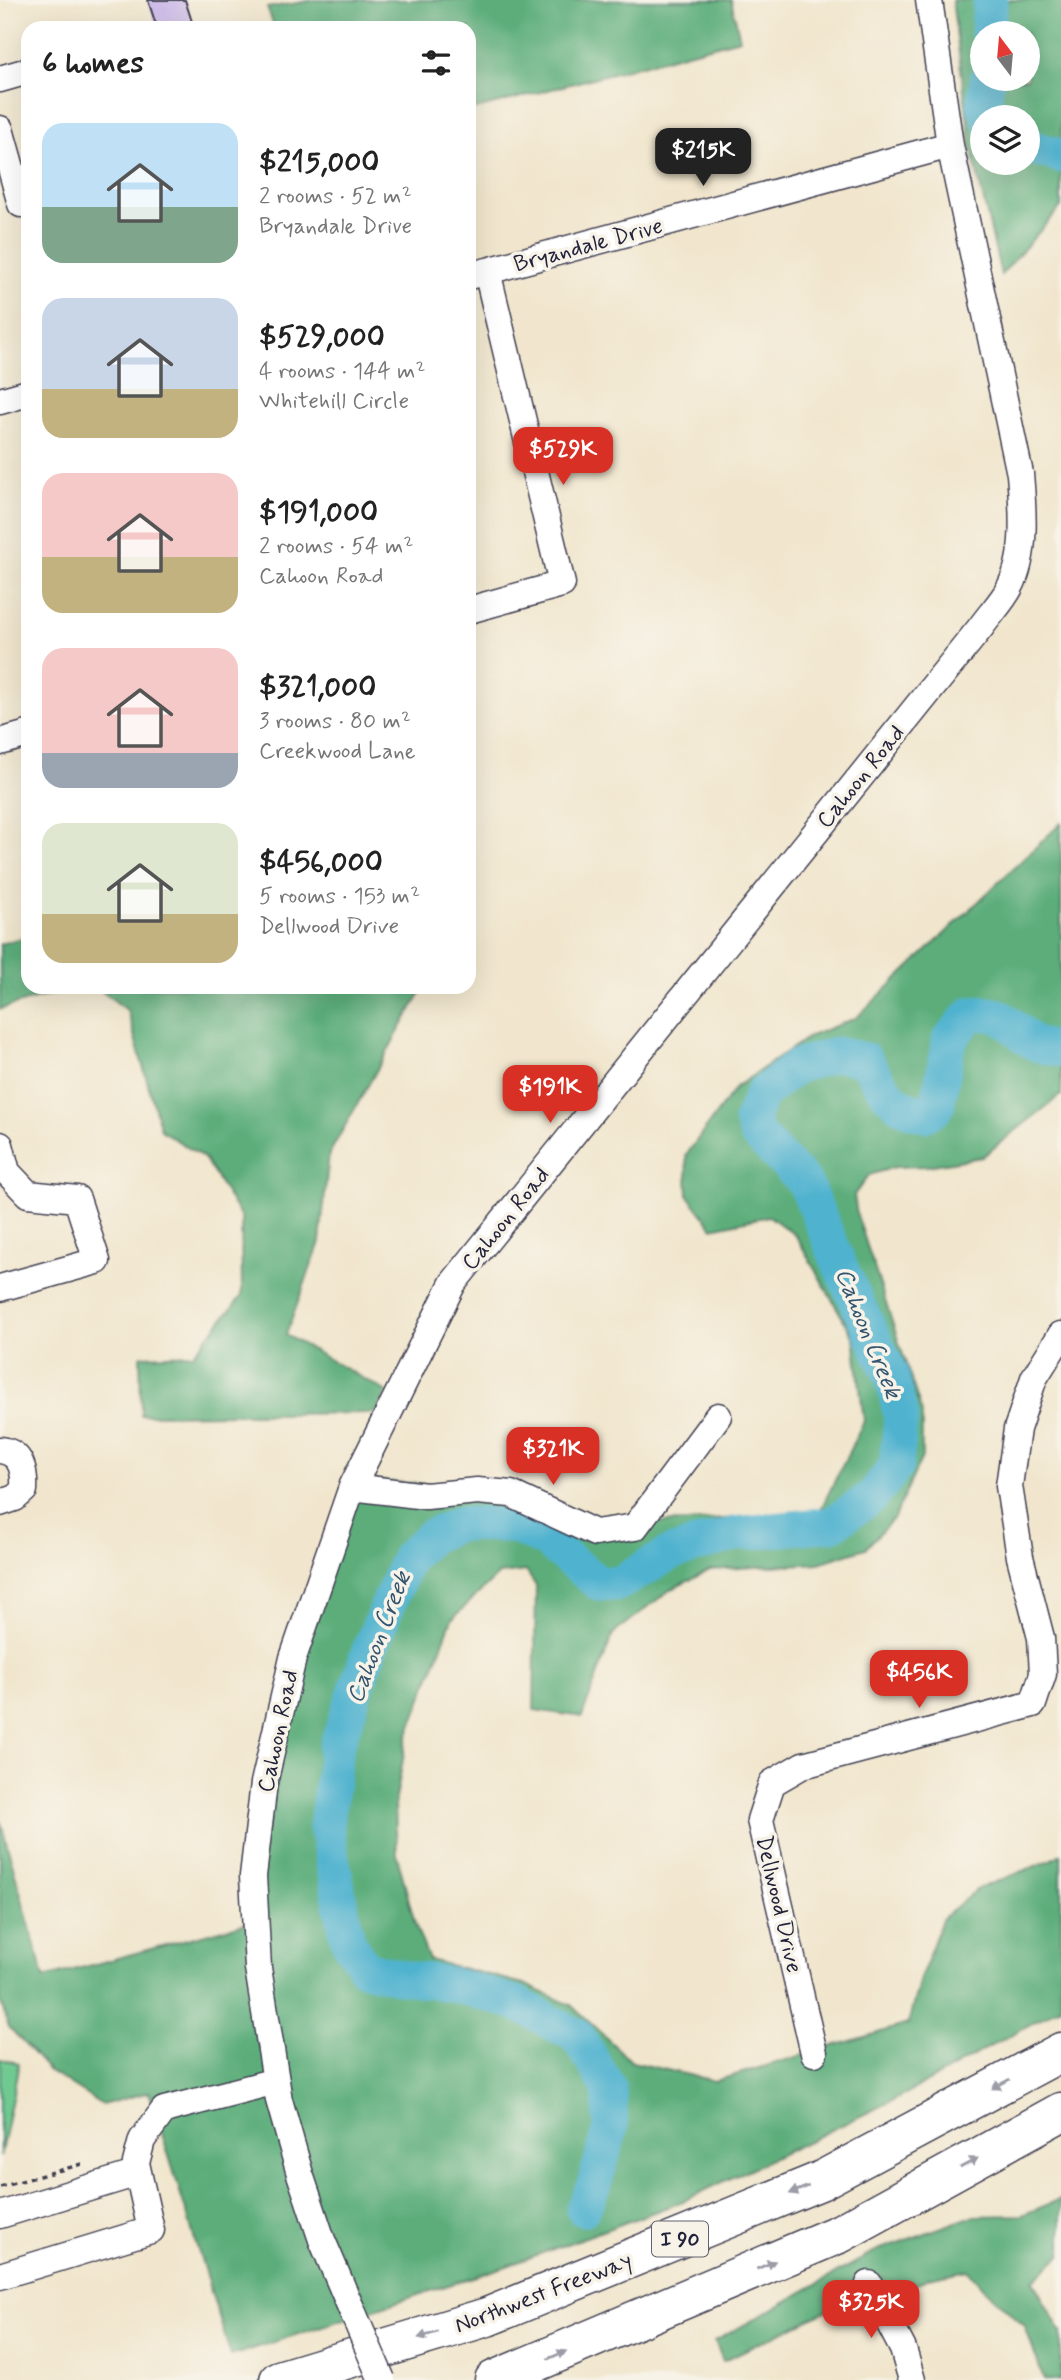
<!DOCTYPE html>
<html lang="en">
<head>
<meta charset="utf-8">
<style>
  :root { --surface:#fff; --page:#f2f2f2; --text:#222; --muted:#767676; --accent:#d93025 }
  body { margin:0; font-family:Mynerve,sans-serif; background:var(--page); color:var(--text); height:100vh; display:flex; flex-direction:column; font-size:26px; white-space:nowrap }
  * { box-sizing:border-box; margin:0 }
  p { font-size:23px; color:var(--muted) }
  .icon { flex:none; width:38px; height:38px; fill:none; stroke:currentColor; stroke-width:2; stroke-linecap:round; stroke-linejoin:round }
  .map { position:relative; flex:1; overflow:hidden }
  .sheet { position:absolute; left:21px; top:21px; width:455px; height:973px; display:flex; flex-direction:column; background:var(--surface); border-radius:21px; box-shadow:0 7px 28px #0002 }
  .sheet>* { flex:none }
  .needle { width:46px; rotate:344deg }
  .tools { position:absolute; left:970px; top:21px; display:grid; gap:14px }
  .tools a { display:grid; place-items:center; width:70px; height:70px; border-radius:50%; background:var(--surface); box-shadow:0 7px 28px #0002; font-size:35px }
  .price { position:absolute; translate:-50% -60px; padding:0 16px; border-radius:14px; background:var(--accent); color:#fff; font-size:23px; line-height:46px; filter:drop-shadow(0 2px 4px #0008) }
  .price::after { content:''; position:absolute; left:50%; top:42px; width:21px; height:16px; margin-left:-10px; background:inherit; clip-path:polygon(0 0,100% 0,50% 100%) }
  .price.current { background:#222; color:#fff }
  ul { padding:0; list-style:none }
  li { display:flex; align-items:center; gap:21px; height:175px; padding:0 21px }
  li span { display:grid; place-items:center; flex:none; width:196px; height:140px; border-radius:21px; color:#555 }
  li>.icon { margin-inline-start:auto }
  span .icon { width:84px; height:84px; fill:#fffc; stroke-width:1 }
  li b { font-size:30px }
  h2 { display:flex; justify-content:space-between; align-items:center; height:84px; padding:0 21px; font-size:30px }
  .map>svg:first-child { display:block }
  .green { fill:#6fc990; stroke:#487666; stroke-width:2 }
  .forest { fill:#5bad7a; stroke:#3e685a; stroke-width:2; fill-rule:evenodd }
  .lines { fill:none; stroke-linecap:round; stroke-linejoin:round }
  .river { stroke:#50b2cf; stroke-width:35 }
  .building { fill:#bea6ea }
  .minor-casing { stroke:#413f51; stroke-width:29 }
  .highway-casing { stroke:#413f51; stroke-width:41 }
  .path { stroke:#413f51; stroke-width:3.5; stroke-dasharray:5 5; stroke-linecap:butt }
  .minor { stroke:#fff; stroke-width:26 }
  .highway { stroke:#fff; stroke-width:38 }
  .minor-bridge-casing { stroke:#413f51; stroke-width:29; stroke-linecap:butt }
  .minor-bridge { stroke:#fff; stroke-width:26 }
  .oneway { fill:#9c9ca7 }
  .labels { text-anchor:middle; stroke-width:7; stroke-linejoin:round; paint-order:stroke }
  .shield { fill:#f7f3e8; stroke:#62616f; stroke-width:2 }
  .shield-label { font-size:21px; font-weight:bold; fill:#22223b }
  .street-label { font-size:23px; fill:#22223b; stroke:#f7f3e8 }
  .water-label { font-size:24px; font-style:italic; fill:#32546f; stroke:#f7f3e8 }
</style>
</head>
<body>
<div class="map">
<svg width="1061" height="2380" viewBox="0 0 1061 2380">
  <rect width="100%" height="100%" fill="#f7f3e8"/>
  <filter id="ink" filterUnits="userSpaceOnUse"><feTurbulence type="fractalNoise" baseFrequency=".0143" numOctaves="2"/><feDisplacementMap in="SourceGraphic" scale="14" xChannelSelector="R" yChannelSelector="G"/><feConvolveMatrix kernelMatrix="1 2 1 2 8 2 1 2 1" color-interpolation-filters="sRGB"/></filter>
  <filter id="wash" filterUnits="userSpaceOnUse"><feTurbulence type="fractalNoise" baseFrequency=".00686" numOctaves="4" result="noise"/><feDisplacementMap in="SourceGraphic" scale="28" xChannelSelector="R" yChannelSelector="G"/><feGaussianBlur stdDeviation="1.57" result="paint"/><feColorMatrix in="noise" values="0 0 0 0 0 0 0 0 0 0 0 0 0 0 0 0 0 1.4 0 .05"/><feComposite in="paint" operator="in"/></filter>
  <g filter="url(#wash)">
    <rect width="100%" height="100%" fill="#f1e6cd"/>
    <path class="green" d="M 0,2059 L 19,2063 L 0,2157 Z"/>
    <path class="forest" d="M 315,0 L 731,0 L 740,39 L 469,111 L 469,28 L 275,28 L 267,8 Z
      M 952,0 L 1061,0 L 1061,207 L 1001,275 L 971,146 ZM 982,33 L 1027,33 L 1027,79 L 982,79 ZM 982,117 L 1027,117 L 1027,163 L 982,163 Z
      M 1061,823 L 1061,1095 L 982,1157 L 927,1166 L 895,1167 L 869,1175 L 854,1195 L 857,1215 L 922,1413 L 922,1457 L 894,1518 L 866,1548 L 819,1563 L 710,1570 L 670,1590 L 613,1634 L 582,1717 L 534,1710 L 536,1586 L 526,1571 L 499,1574 L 452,1619 L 407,1737 L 395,1804 L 397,1855 L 415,1924 L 429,1960 L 524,1984 L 571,2005 L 632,2062 L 715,2081 L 908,2024 L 920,1979 L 942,1919 L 977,1889 L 1051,1860 L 1061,1854 L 1061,2007 L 898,2098 L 681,2202 L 504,2267 L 231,2356 L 149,2092 L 102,2105 L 50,2072 L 9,2027 L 0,2000 L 0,1819 L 44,1978 L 246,1923 L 248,1853 L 348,1479 L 435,1485 L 595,1524 L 687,1522 L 820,1511 L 864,1421 L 854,1338 L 796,1236 L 769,1216 L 713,1228 L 688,1196 L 686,1155 L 736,1087 L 810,1036 L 856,1018 Z
      M 28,936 L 28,987 L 76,987 L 0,1009 L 0,944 Z
      M 96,987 L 424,987 L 329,1154 L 320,1242 L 286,1335 L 387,1392 L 376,1413 L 141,1415 L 140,1356 L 193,1354 L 242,1296 L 241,1217 L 204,1158 L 161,1130 L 127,1010 Z
      M 1061,2199 L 1061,2254 L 1033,2281 L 1061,2332 L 1061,2380 L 1044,2380 L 1025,2326 L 985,2290 L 968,2270 L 928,2278 L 901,2293 L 846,2301 L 723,2361 L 715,2341 L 878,2250 L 973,2216 L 1022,2215 Z"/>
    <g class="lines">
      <path class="river" d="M 988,33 L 990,0
        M 987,79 L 984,105 L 988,117
        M 1027,146 L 1061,156
        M 583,2209 L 594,2185 L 611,2128 L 609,2088 L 577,2036 L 516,2003 L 450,1984 L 402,1977 L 365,1968 L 348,1941 L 326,1827 L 336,1748 L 370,1648 L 408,1557 L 431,1536 L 459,1524 L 511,1525 L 545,1540 L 598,1583 L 618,1584 L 671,1553 L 735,1534 L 832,1524 L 872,1497 L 896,1466 L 901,1417 L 892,1377 L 844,1275 L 805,1183 L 757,1135 L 751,1120 L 761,1095 L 795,1067 L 836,1054 L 865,1060 C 883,1088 891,1107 925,1115 L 937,1107 L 949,1040 L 971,1014 C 1006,1010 1008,1026 1034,1043 C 1041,1047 1052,1048 1061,1050"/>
    </g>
    <g id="blocks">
      <path class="building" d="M 148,0 L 185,0 L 194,28 L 157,28 Z"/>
    </g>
  </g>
  <g filter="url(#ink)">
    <use href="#blocks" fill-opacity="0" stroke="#413f51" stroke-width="2"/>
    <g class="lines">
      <defs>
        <path id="minor" d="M 0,79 L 28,71
          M 0,129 L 21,204
          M 469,276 L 950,145
          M 0,401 L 28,393
          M 469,610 L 562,584 L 487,271
          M 0,742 L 28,734
          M 0,1145 L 7,1172 L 28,1194 L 77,1199 L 97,1261 L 0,1288
          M 0,1450 C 22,1452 25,1472 24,1490 L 15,1498 L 0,1503
          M 352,1487 L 426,1496 L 477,1491 L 511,1494 L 595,1533 L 635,1527 L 718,1416
          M 814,2053 L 760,1820 L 772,1783 L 803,1765 L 1033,1704 L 1043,1674 L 1041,1638 L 1020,1557 L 1009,1486 L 1017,1429 L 1034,1378 L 1061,1335
          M 0,2215 L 138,2173
          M 0,2276 L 151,2230 L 136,2163 L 142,2140 L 164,2110 L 276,2081
          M 869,2284 L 903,2349 L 912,2380
          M 351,2308 L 322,2240 L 300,2174 L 279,2100 L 258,1968 L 253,1876 L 264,1783 L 293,1658 L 352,1487 L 453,1283 L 981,627 C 990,614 1003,601 1010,587 C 1027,555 1023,508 1020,474 L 950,145 L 929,0"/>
        <path id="highway" d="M 279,2380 L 487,2317 L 820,2181 L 1061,2052
          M 494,2380 L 841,2233 L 1061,2112"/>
      </defs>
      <use href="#minor" class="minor-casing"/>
      <use href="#highway" class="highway-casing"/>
      <path class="path" d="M 0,2187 L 86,2163"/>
      <use href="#minor" class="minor"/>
      <use href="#highway" class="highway"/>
      <defs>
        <path id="minor-bridge" d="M 351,2308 L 382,2380"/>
      </defs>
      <use href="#minor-bridge" class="minor-bridge-casing"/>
      <use href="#minor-bridge" class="minor-bridge"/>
    </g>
    <defs><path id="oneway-solid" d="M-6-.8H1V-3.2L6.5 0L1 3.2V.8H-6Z" transform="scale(1.75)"/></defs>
    <g class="oneway">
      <use href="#oneway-solid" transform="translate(1001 2084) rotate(152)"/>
      <use href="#oneway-solid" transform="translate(969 2163) rotate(-29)"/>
      <use href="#oneway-solid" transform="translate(799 2190) rotate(158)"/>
      <use href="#oneway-solid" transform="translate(766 2265) rotate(-23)"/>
      <use href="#oneway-solid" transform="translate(428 2335) rotate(163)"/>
      <use href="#oneway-solid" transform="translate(557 2355) rotate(-23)"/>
    </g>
  </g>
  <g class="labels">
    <rect class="shield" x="652" y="2221.5" width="56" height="35" rx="5"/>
    <g class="shield-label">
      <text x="680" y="2246">I 90</text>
    </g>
    <g class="street-label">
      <text transform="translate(588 244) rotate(-15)" y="8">Bryandale Drive</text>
      <text transform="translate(860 776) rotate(-51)" y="8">Cahoon Road</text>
      <text transform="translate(505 1218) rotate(-51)" y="8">Cahoon Road</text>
      <text transform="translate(277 1731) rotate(-78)" y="8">Cahoon Road</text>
      <text transform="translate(780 1904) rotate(77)" y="8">Dellwood Drive</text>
      <text transform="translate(543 2292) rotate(-21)" y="8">Northwest Freeway</text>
    </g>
    <g class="water-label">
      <text transform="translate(869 1333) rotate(68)" y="8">Cahoon Creek</text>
      <text transform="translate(378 1637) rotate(-69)" y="8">Cahoon Creek</text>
    </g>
  </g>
</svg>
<div class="tools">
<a><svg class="needle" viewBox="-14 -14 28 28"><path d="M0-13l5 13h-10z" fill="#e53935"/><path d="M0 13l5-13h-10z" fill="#767676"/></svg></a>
<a><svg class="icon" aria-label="layers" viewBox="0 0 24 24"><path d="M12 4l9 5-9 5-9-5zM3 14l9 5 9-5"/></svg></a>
</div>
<b class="price current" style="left:703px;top:188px">$215K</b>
<b class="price" style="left:563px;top:487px">$529K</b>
<b class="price" style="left:550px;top:1125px">$191K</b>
<b class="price" style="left:553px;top:1487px">$321K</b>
<b class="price" style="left:919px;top:1710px">$456K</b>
<b class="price" style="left:871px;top:2340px">$325K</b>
<section class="sheet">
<h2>6 homes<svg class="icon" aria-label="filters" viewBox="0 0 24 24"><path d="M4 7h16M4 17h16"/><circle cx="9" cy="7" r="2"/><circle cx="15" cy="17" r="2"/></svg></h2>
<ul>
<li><span style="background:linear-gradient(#bfe0f5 60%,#7fa58c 0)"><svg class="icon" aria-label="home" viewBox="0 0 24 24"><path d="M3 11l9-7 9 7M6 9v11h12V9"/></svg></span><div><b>$215,000</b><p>2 rooms · 52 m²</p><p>Bryandale Drive</p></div></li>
<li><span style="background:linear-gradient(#c9d6e8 65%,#c2b280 0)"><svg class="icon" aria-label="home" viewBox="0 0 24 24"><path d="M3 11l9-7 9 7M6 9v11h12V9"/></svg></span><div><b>$529,000</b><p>4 rooms · 144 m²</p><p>Whitehill Circle</p></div></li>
<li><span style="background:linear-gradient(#f6c9c9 60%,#c2b280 0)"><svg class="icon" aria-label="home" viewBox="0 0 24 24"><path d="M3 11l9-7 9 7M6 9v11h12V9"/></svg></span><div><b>$191,000</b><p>2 rooms · 54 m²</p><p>Cahoon Road</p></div></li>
<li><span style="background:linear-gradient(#f6c9c9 75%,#9aa5b1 0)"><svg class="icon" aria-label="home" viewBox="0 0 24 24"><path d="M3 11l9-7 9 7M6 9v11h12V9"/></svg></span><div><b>$321,000</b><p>3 rooms · 80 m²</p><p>Creekwood Lane</p></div></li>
<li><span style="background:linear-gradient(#dfe7d0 65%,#c2b280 0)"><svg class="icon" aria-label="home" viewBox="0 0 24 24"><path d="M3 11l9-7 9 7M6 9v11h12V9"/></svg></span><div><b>$456,000</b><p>5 rooms · 153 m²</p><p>Dellwood Drive</p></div></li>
</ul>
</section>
</div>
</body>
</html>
